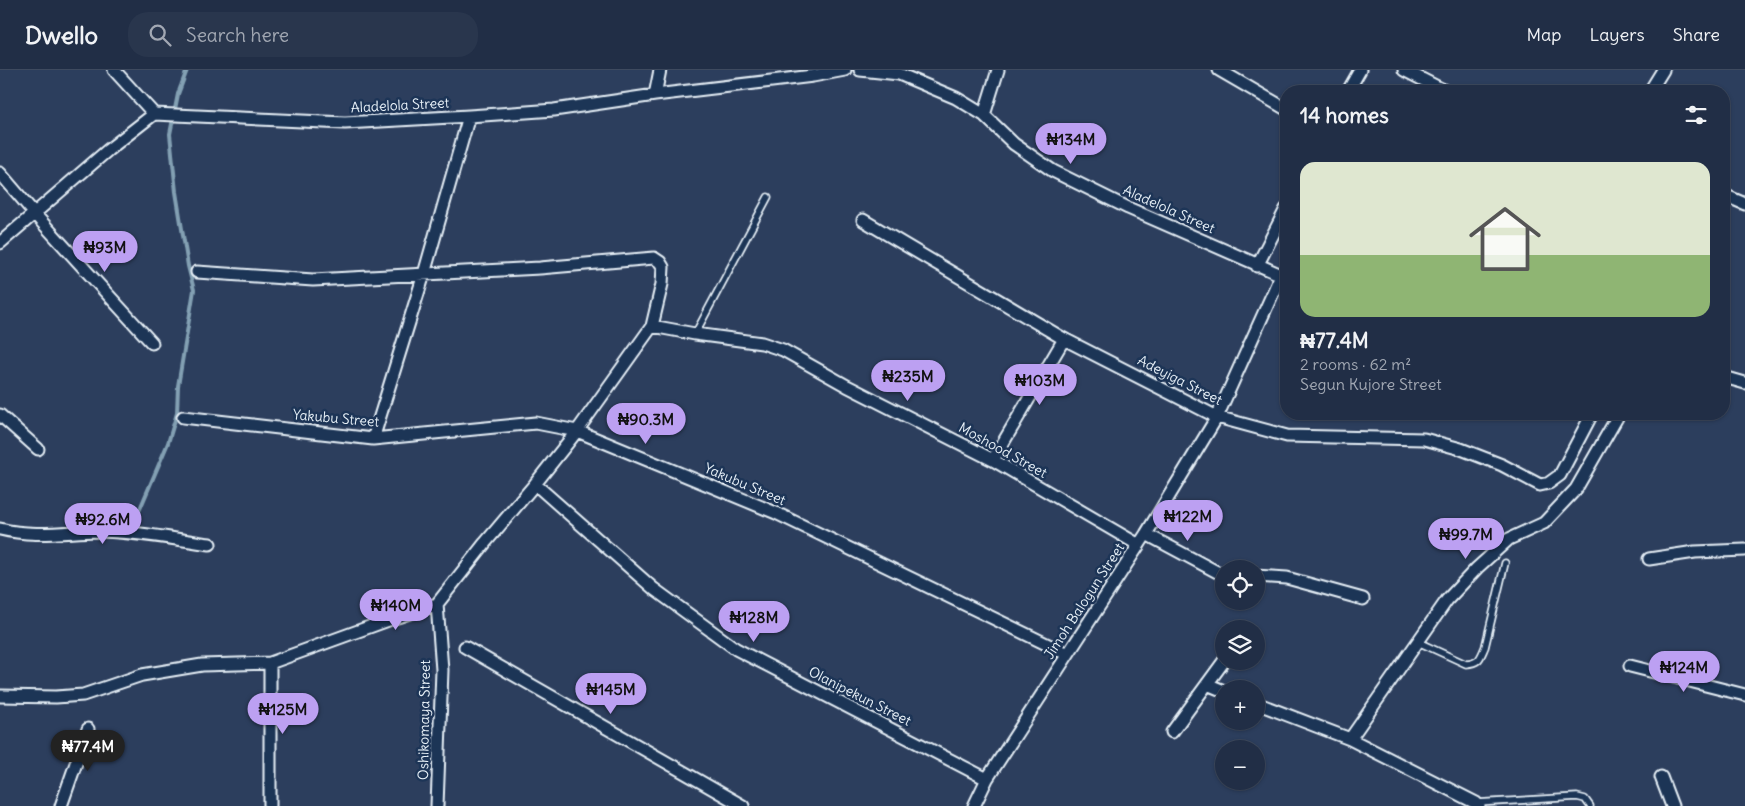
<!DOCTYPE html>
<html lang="en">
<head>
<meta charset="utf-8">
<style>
  :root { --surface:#212e46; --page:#29364d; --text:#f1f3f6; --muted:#a2a8b3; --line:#3e4a5f; --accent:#bca0f2 }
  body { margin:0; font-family:Delius,sans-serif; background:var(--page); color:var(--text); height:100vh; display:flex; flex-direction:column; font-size:19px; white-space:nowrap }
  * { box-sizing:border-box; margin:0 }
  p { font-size:16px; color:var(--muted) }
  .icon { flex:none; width:28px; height:28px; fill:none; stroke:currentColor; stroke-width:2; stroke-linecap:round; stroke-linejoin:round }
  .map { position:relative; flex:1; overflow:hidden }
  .drawer { position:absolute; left:1280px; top:15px; width:450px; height:335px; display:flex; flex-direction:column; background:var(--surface); border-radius:20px; box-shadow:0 1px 4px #0004,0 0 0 1px var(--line) }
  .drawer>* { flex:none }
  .buttons { position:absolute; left:1215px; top:490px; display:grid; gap:10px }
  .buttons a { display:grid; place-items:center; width:50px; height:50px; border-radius:50%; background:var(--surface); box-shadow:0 1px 4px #0004,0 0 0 1px var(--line); font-size:25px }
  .price { position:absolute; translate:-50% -42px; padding:0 11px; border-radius:18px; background:var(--accent); color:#111; font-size:16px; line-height:32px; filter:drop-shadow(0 1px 2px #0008) }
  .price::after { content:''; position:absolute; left:50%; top:30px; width:15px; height:11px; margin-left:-8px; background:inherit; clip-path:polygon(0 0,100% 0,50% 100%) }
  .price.selected { background:#222; color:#fff }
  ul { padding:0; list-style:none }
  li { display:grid; align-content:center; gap:10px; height:265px; padding:0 20px }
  li span { display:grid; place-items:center; height:155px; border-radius:15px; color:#555 }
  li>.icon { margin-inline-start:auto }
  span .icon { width:90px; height:90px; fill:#fffc; stroke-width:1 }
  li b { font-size:21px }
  h2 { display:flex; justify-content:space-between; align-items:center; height:60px; padding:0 20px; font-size:21px }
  header { display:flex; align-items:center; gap:30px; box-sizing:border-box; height:70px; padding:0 25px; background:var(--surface); border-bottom:1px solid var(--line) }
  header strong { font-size:24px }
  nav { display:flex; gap:28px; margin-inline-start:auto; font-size:18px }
  .search { width:350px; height:45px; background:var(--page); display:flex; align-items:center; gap:12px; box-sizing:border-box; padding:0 18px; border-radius:20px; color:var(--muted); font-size:19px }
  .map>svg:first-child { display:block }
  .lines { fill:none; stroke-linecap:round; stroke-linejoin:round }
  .stream { stroke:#83a0b3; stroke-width:4 }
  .lane-casing { stroke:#e8f1f8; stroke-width:9 }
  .street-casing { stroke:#e8f1f8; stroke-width:15 }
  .lane { stroke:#1d3557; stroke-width:5.5 }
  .street { stroke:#1d3557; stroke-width:11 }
  .labels { text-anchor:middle; stroke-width:5; stroke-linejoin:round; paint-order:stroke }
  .street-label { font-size:14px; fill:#e8f1f8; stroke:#1d3557 }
</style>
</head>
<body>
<header>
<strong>Dwello</strong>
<div class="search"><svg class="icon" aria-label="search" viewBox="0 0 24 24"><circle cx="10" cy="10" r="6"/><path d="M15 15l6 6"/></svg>Search here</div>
<nav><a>Map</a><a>Layers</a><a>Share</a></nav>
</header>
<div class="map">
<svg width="1745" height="736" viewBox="0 0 1745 736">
  <rect width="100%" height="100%" fill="#2c3e5d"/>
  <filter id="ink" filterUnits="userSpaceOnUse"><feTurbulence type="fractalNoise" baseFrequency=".02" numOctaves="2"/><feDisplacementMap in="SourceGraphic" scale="10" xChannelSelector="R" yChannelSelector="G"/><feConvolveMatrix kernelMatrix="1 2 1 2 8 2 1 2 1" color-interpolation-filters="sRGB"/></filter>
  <g filter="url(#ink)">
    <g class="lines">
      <path class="stream" d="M 131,460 L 168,373 L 177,343 L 178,316 L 194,220 L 188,196 L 176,122 L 170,64 L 178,24 L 187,0"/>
      <defs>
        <path id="lane" d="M 695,264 L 768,127
          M 1418,572 L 1466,594 C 1480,593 1480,588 1485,577 L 1505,493
          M 1477,733 L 1577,727 L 1585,729 L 1590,736"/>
        <path id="street" d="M 114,0 L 154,44
          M 860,0 L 899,4 L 956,28 L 984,45 L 1014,74 L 1053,101 L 1128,138 L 1286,207
          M 1219,0 L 1286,39
          M 1404,0 L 1445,21
          M 1348,21 L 1360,0
          M 1650,21 L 1663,0
          M 655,25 L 660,0
          M 984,45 L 998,0
          M 0,103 L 40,150 L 152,273
          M 1724,125 L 1745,134
          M 863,150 L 1064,269 L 1217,347 L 1287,366 L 1424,369 L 1461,379 L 1502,395 L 1540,415 L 1549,413 L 1560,405 L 1592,344
          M 0,173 L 108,80 L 154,44 L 345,53 L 469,46 L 554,40 L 655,25 L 813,6 L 845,0
          M 1257,196 L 1286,139
          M 652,256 L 695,264 L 762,273 L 783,280 L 847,316 L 993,390 L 1139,475
          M 1724,307 L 1745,313
          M 0,345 L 38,379
          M 183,347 L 373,369 L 536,353 L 577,361 L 776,443 L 1067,584
          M 373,369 L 424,204 L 469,46
          M 993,390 L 1064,269
          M 535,414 L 654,519 L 736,579 L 987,709
          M 0,459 C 32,467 63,462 95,461 C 133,461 173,469 210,474
          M 1146,464 L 1217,502 L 1224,503
          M 1649,489 L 1695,482 L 1745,480
          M 1256,506 L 1287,508 L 1363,529
          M 465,577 L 743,736
          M 1630,596 L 1745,625
          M 1207,614 L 1224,621
          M 0,626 L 56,627 L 83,625 L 142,605 L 202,595 L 270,593 L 394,548 L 437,534 L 485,473 L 535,414 L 577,361 L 652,256 L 662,214 L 663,197 L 660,192 L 654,188 L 540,198 L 313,210 L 197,202
          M 1256,633 L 1350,669 L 1476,733 L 1479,736
          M 1172,662 L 1224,591
          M 1350,669 L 1447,530 L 1477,498 L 1509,469 L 1544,453 L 1576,419 L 1619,344
          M 1661,707 L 1672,736
          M 61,736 L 88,659
          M 270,736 L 270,593
          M 437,736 L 442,600 L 437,534
          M 974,736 L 987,709 L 1146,464 L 1217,347 L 1281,205"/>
      </defs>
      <use href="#lane" class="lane-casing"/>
      <use href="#street" class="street-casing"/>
      <use href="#lane" class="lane"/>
      <use href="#street" class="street"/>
    </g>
  </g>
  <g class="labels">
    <g class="street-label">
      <text transform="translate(400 35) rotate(-3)" y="5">Aladelola Street</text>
      <text transform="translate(1169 139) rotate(24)" y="5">Aladelola Street</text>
      <text transform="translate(1180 310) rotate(27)" y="5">Adeyiga Street</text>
      <text transform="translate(336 348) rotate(5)" y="5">Yakubu Street</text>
      <text transform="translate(1003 380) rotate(29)" y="5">Moshood Street</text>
      <text transform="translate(745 414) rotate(23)" y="5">Yakubu Street</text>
      <text transform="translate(1084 531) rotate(-57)" y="5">Jimoh Balogun Street</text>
      <text transform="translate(860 626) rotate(27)" y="5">Olanipekun Street</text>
      <text transform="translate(424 650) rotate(-89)" y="5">Oshikomaya Street</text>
    </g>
  </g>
</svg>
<div class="buttons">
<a><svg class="icon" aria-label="locate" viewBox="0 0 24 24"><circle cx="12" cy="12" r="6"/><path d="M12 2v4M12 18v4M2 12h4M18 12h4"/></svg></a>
<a><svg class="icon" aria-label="layers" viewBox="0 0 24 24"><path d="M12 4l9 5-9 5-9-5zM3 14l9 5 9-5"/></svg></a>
<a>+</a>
<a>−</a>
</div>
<b class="price" style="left:1071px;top:95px">₦134M</b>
<b class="price" style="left:105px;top:203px">₦93M</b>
<b class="price" style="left:908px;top:332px">₦235M</b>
<b class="price" style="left:1040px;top:336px">₦103M</b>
<b class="price" style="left:646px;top:375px">₦90.3M</b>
<b class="price" style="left:1188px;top:472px">₦122M</b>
<b class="price" style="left:103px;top:475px">₦92.6M</b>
<b class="price" style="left:1466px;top:490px">₦99.7M</b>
<b class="price" style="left:396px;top:561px">₦140M</b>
<b class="price" style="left:754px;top:573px">₦128M</b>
<b class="price" style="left:1684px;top:623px">₦124M</b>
<b class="price" style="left:611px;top:645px">₦145M</b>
<b class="price" style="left:283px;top:665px">₦125M</b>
<b class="price selected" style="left:88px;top:702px">₦77.4M</b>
<section class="drawer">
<h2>14 homes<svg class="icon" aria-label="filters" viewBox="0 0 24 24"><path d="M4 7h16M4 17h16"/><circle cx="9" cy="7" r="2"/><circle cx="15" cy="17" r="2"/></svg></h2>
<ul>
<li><span style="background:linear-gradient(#dfe7d0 60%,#8fb573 0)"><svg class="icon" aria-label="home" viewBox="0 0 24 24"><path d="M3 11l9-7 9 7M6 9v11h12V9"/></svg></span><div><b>₦77.4M</b><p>2 rooms · 62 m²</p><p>Segun Kujore Street</p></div></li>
</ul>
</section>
</div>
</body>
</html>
